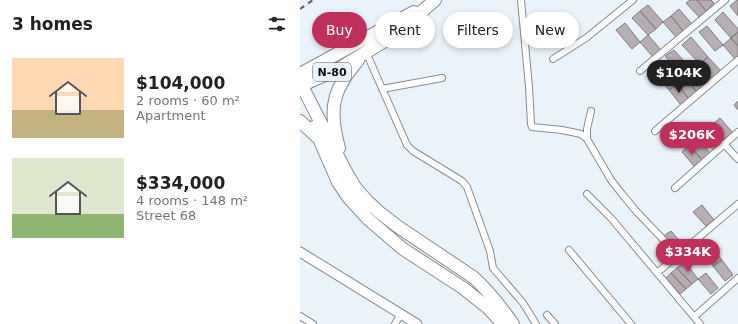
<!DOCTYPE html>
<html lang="en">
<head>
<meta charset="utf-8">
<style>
  :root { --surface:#fff; --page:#f6f6f6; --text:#202124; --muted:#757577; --accent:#bf305d }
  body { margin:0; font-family:"DejaVu Sans",sans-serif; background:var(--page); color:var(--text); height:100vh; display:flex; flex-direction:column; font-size:15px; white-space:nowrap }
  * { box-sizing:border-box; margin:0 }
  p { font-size:13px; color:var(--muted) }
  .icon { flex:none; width:22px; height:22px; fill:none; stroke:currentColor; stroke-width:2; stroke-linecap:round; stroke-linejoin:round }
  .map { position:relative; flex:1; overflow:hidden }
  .panel { display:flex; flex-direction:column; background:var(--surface); width:300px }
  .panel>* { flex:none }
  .top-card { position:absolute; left:12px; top:12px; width:366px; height:36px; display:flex; gap:8px }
  .price { position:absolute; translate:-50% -34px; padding:0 9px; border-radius:14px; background:var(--accent); color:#fff; font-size:13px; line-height:26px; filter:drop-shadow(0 1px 2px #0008) }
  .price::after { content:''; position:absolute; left:50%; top:24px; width:12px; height:9px; margin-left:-6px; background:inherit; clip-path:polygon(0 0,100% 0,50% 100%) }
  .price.active { background:#222; color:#fff }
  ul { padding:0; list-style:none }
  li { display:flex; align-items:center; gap:12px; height:100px; padding:0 12px }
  li span { display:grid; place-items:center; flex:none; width:112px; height:80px; border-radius:0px; color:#555 }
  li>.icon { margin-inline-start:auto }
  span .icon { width:48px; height:48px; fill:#fffc; stroke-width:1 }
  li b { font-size:17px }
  h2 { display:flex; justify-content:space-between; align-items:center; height:48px; padding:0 12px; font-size:17px }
  .tag { padding:0 14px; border-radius:18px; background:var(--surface); box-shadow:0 2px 6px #0003; font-size:14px; line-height:36px }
  .tag.active { background:var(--accent); color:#fff }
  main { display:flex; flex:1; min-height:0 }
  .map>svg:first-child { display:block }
  .building { fill:#b7aeb4; stroke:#827a7f }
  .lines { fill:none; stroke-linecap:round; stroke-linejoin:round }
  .street-casing { stroke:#858c93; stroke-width:8 }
  .secondary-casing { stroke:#858c93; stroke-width:11 }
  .highway-casing { stroke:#858c93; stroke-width:14 }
  .street { stroke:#fff; stroke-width:6 }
  .secondary { stroke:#fff; stroke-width:9 }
  .highway { stroke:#fff; stroke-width:12 }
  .rail { stroke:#585c60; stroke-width:2; stroke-dasharray:5 5; stroke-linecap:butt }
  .labels { text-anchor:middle; stroke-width:4; stroke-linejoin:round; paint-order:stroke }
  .shield { fill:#eaf2fa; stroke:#4e5256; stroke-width:1 }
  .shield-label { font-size:11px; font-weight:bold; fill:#0b0d0f }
</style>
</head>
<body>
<main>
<section class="panel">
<h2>3 homes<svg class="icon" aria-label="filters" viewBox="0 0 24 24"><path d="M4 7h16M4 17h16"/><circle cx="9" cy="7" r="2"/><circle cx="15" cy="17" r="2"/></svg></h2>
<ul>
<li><span style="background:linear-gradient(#ffd9b3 65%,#c2b280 0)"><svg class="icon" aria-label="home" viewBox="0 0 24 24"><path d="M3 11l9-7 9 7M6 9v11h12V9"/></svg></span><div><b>$104,000</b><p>2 rooms · 60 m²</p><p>Apartment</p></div></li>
<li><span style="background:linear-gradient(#dfe7d0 70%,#8fb573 0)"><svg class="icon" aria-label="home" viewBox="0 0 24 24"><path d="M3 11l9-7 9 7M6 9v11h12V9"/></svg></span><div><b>$334,000</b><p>4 rooms · 148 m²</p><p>Street 68</p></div></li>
</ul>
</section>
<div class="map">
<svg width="438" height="324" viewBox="0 0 438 324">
  <rect width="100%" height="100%" fill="#eaf2fa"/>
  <path class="building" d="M 390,0 L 397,0 L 406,11 L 399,17 L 386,3 Z
    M 397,0 L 411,0 L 414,3 L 406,11 Z
    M 437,0 L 438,0 L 438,16 L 430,6 Z
    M 348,5 L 363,22 L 356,29 L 340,11 Z
    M 379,9 L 392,24 L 383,31 L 371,16 Z
    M 340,11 L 356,29 L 348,35 L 332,18 Z
    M 423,12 L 438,29 L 438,32 L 431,38 L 415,20 Z
    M 371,16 L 383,31 L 376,37 L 363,22 Z
    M 325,23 L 340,42 L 332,49 L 316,30 Z
    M 407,26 L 423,45 L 415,51 L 399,32 Z
    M 438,32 L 438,46 L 431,38 Z
    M 348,35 L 362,51 L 353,57 L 340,42 Z
    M 391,37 L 408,57 L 400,64 L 382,45 Z
    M 431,38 L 438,46 L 438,58 L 436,60 L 423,45 Z
    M 374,50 L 393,71 L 385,78 L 365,56 Z
    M 408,57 L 422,72 L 412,79 L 400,64 Z
    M 358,62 L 377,84 L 369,90 L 349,68 Z
    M 393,71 L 406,84 L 397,92 L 385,78 Z
    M 385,78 L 397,92 L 389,99 L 377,84 Z
    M 377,84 L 389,99 L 381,105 L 369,90 Z
    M 438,101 L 438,110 L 434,105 Z
    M 420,118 L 433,133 L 425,140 L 412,125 Z
    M 383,122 L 398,139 L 389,145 L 374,129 Z
    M 412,125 L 425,140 L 417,147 L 404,131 Z
    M 398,139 L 410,153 L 402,160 L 389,145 Z
    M 389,145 L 402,160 L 394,166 L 382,152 Z
    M 402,205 L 414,220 L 406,226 L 393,212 Z
    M 371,231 L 384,246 L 376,253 L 362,237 Z
    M 409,244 L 422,260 L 413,266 L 399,250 Z
    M 422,260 L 433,275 L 425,281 L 413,266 Z
    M 385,262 L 398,279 L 392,284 L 377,268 Z
    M 377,268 L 392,284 L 386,289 L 371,273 Z
    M 371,273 L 386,289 L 380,294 L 366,278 Z
    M 406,273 L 418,288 L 411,294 L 398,279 Z"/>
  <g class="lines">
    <defs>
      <path id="street" d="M 221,0 L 229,87 L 231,124 L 232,127 L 262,130 L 281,134 L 287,139
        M 66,52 L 107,145 L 113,151 L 162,181 L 167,187 L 190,251 L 193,268 L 223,303 L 236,324
        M 253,59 L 286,38 L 333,0
        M 340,71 L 425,0
        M 82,89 L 142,78
        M 291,111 L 287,129 L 287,139 L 311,180 L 322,194 L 336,211 L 378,255
        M 355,131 L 438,60
        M 424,144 L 438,159
        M 375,188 L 438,132
        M 287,194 L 311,218 L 400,324
        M 269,250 L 331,324
        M 357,273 L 438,204
        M 247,315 L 255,324
        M 0,316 L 13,324
        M 394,317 L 438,278
        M 95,324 L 101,314"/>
      <path id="secondary" d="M 0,252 L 117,324"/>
      <path id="highway" d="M 0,74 L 114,12
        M 0,82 L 45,170 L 55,187 L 67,201 L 79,212 L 97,226 L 173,277 C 188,290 201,307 213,324
        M 0,86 L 40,68 L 96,34 L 135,0
        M 0,121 L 17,137
        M 14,127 L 38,182 L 48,197 L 68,219 L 103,249 L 163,288 L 187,307 L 203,324
        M 39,148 C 33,126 29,102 43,81 C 47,73 53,67 58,60"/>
    </defs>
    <use href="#street" class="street-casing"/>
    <use href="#secondary" class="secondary-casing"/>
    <use href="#highway" class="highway-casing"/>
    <use href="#street" class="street"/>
    <use href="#secondary" class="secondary"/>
    <use href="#highway" class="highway"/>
    <path class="rail" d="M 0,9 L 13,0"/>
  </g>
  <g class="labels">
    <rect class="shield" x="13" y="63" width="38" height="18" rx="3"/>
    <g class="shield-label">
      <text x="32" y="76">N-80</text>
    </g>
  </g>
</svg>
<b class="price active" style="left:379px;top:94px">$104K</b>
<b class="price" style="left:392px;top:156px">$206K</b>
<b class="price" style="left:388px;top:273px">$334K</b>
<div class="top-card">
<a class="tag active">Buy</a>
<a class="tag">Rent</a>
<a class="tag">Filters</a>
<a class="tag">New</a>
</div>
</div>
</main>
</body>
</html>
